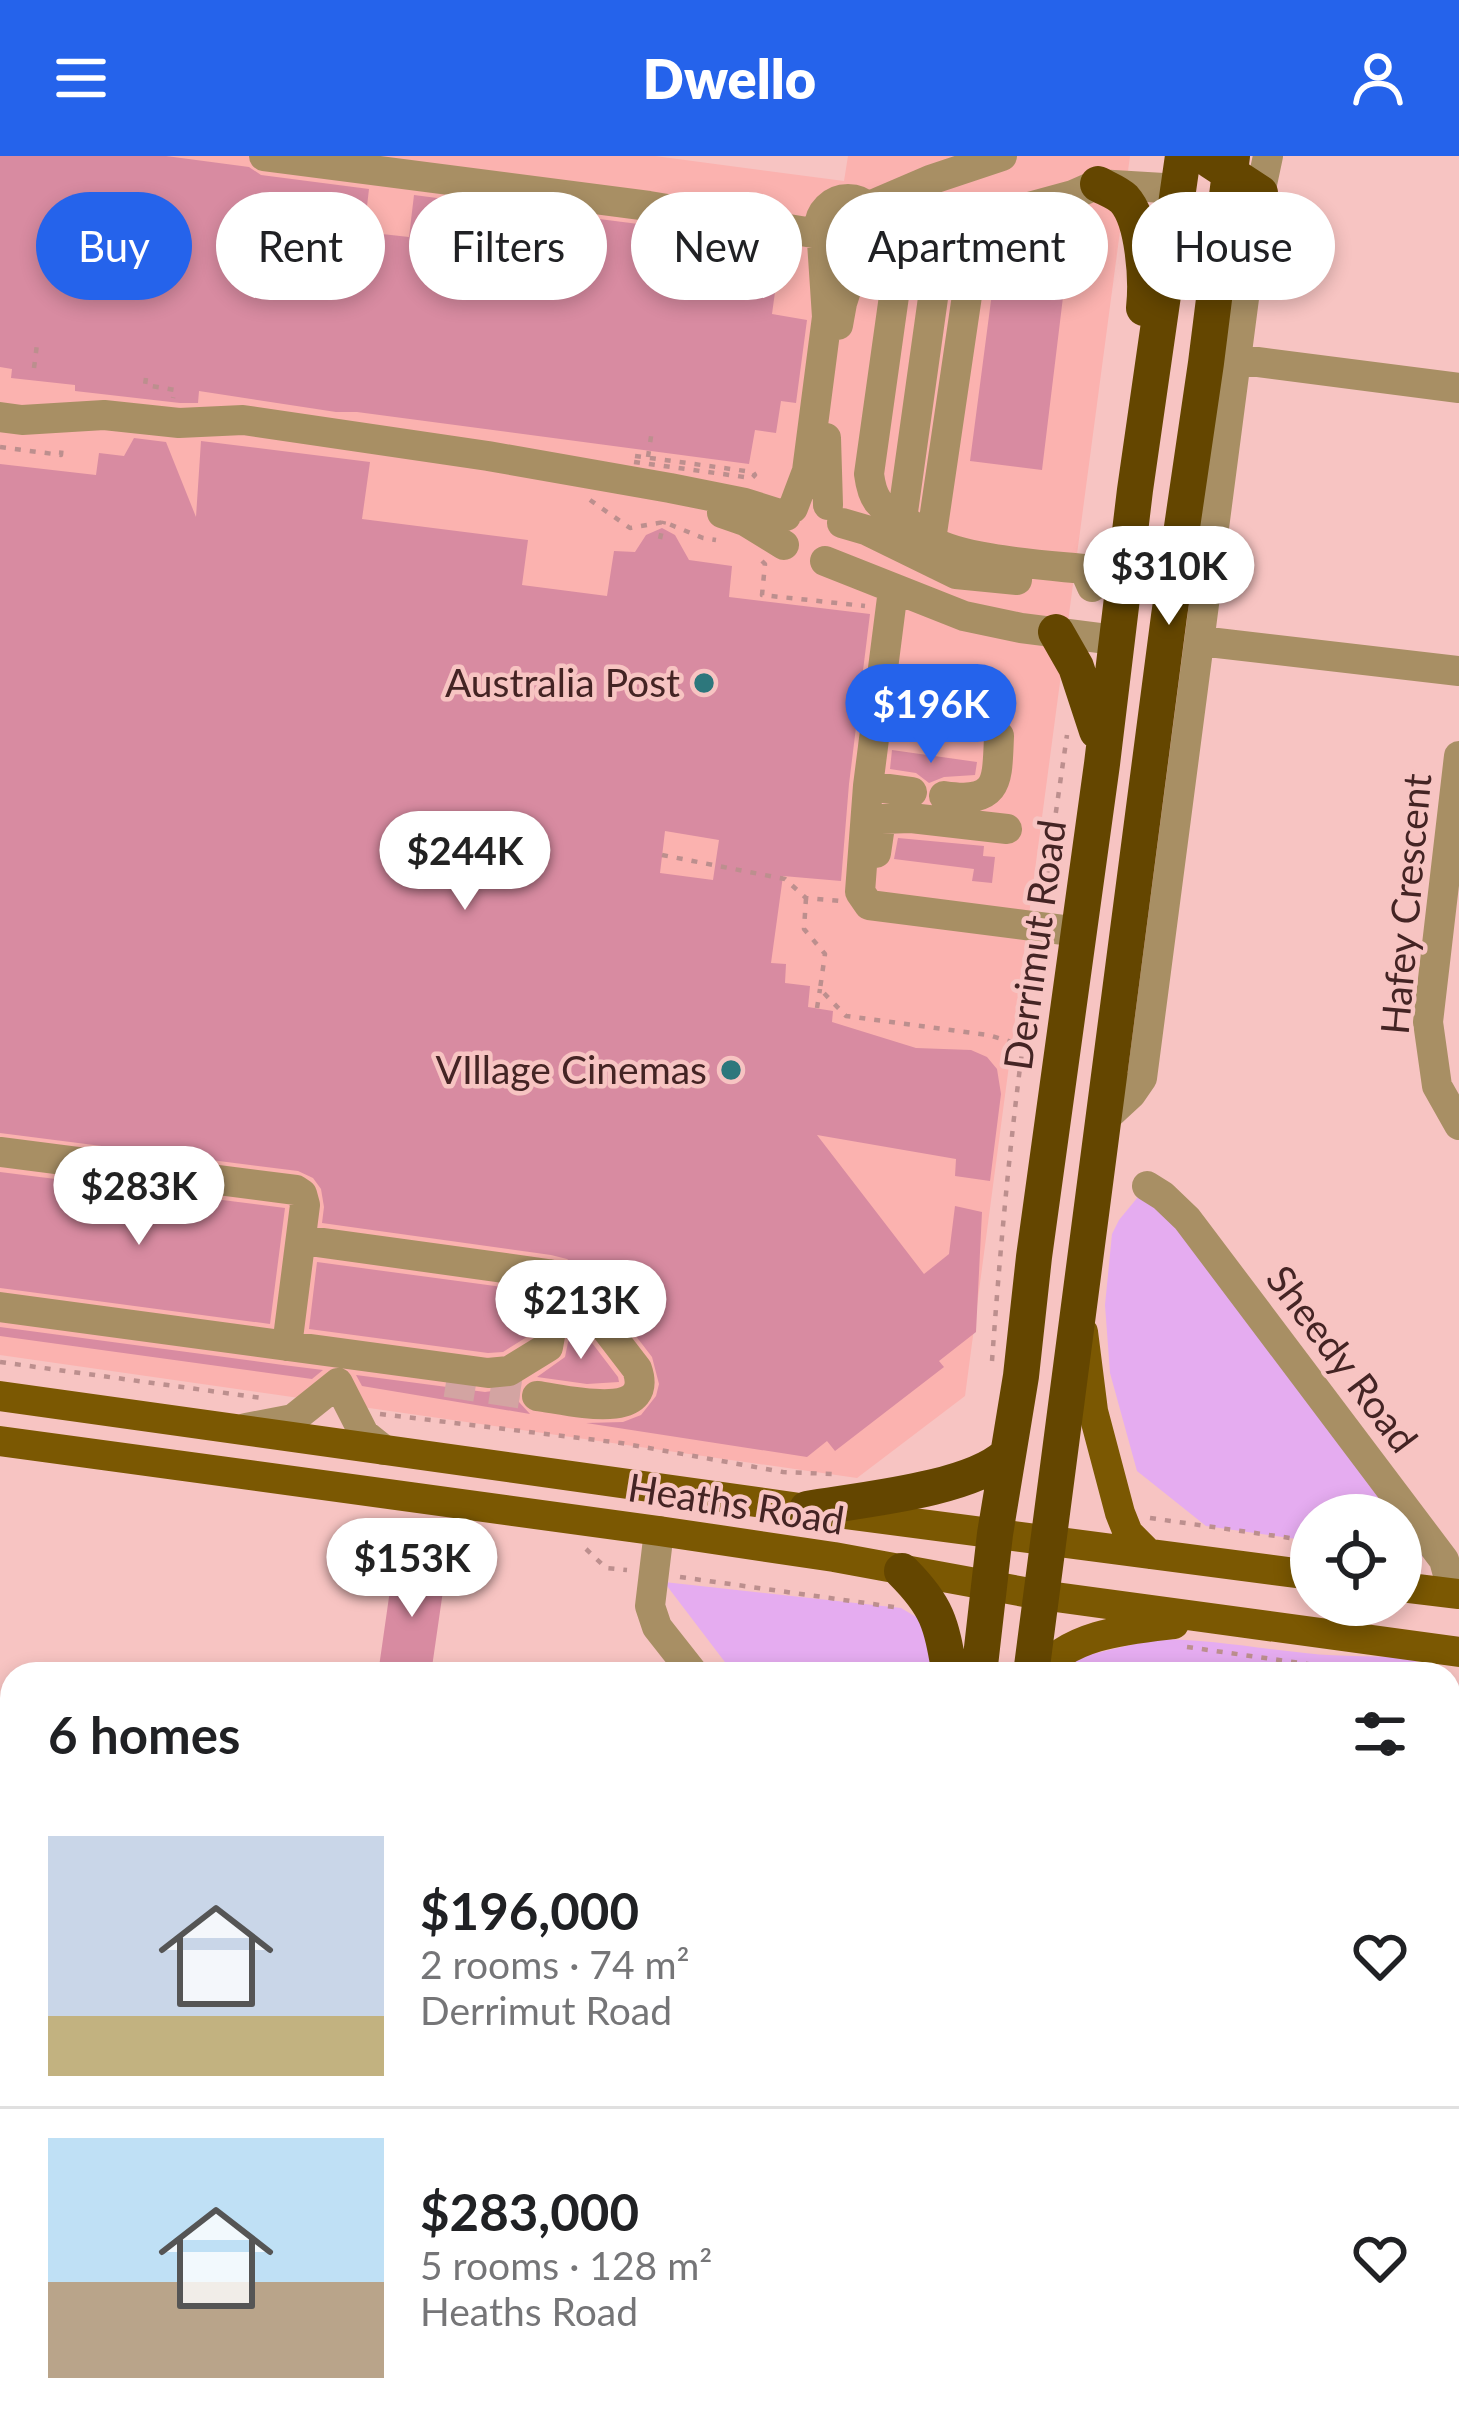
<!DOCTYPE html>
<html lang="en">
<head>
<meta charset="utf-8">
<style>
  :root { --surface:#fff; --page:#f6f6f6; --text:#202124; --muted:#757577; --line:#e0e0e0; --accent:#2563eb }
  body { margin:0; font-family:Lato,sans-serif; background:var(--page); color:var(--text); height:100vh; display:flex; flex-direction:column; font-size:45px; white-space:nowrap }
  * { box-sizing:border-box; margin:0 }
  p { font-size:39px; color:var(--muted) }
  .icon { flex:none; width:66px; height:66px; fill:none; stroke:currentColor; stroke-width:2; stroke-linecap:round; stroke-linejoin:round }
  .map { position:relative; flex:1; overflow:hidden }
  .side { position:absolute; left:0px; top:1506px; width:1461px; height:771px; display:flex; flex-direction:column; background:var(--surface); border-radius:36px 36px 0 0; box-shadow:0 6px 18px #0003 }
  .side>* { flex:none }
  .top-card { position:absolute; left:36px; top:36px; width:1389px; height:108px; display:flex; gap:24px }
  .controls { position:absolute; left:1290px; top:1338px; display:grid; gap:24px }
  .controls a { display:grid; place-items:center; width:132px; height:132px; border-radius:50%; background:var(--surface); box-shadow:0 6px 18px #0003; font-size:60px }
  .price { position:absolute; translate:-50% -102px; padding:0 27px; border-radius:42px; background:#fff; color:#222; font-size:39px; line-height:78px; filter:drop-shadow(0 3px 6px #0008) }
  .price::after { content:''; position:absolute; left:50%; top:72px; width:36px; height:27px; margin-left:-18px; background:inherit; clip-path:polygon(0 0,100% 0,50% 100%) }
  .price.current { background:var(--accent); color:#fff }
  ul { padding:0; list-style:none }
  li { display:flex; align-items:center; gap:36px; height:300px; padding:0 48px }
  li+li { border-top:3px solid var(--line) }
  li span { display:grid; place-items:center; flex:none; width:336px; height:240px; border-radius:0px; color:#555 }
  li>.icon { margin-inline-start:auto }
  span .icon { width:144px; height:144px; fill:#fffc; stroke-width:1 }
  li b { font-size:51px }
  h2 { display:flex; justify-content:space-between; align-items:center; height:144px; padding:0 48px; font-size:51px }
  .chip { padding:0 42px; border-radius:54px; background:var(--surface); box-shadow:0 6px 18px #0003; font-size:42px; line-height:108px }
  .chip.current { background:var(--accent); color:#fff }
  header { display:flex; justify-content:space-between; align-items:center; height:156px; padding:0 48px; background:var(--accent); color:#fff; font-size:54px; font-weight:800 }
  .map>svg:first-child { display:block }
  .built { fill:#fbb2af }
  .green { fill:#e5acf0 }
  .building { fill:#d88ba1; fill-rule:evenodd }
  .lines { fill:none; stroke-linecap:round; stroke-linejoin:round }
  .minor-tunnel { stroke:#d3a4a2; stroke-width:30; stroke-dasharray:30 15; stroke-linecap:butt }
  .path { stroke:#bc8f8e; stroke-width:4.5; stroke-dasharray:6 9; stroke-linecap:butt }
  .minor { stroke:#a88f64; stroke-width:30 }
  .major { stroke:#7b5802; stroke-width:30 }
  .highway { stroke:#644600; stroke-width:36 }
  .poi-dot { fill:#2d777c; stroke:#f7c4c2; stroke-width:4.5 }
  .labels { text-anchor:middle; stroke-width:9; stroke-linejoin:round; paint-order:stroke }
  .poi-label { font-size:39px; fill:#442424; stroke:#f7c4c2; text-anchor:end }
  .street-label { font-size:39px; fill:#442424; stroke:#f7c4c2 }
</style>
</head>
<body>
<header><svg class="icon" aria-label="menu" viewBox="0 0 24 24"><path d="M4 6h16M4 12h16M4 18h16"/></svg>Dwello<svg class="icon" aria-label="person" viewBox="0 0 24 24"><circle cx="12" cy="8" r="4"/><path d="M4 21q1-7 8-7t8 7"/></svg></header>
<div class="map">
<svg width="1459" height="2276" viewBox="0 0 1459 2276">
  <rect width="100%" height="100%" fill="#f7c4c2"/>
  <path class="built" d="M 0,0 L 655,0 L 844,25 L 848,0 L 1130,0 L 965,1240 L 857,1322 L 0,1199 Z
    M 12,2166 L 12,2265 L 854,2265 L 852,2276 L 0,2276 L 0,2172 Z"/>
  <path class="green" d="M 1147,1030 L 1444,1404 L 1401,1398 L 1401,1359 L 1311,1359 L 1311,1385 L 1206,1370 L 1137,1315 L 1110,1217 L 1105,1149 L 1112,1078 L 1119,1064 Z
    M 664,1426 L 901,1452 L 923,1465 L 932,1518 L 734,1518 Z
    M 1156,1483 C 1207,1483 1255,1492 1305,1497 C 1343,1502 1380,1498 1418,1504 L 1399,1518 L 1056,1518 L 1071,1503 Z"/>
  <path class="building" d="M 0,0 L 166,0 L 249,11 L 261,19 L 369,33 L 364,76 L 409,81 L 414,39 L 646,69 L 781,92 L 772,158 L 807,164 L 796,247 L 781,245 L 776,277 L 755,274 L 749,308 L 357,256 L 336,256 L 199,235 L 198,247 L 180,247 L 75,235 L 75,229 L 11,222 L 12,213 L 0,211 Z
    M 998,91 L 1068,100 L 1042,314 L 970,305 Z
    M 134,282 L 166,286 L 196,361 L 201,285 L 370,306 L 362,363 L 528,384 L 522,429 L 607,440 L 614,395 L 635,396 L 646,379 L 662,372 L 675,379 L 689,404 L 732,410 L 729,441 L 870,458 L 849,628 L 841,725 L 783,720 L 771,807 L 786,808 L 785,827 L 810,830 L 808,851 L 833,855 L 832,866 L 916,892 L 971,894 L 987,901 L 997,913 L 1001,938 L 990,1025 L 955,1020 L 956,1003 L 817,979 L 924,1118 L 949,1098 L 955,1050 L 982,1056 L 976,1176 L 939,1205 L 944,1211 L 835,1295 L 827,1285 L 807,1301 L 586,1267 L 623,1266 L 641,1259 L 656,1240 L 659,1228 L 652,1201 L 589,1119 L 567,1103 L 551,1099 L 322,1067 L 324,1051 L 321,1033 L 313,1022 L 298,1015 L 0,977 L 0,308 L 96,319 L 99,297 L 124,300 ZM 665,675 L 719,684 L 713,724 L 660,717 Z
    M 892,594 L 977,606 L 975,619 L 944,621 L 929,627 L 916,617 L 890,613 Z
    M 898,682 L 984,690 L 983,700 L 995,701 L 992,727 L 972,725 L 974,713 L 894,703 Z
    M 0,1016 L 285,1052 L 270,1168 L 0,1132 Z
    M 317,1106 L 539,1136 L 530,1179 L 503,1196 L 488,1197 L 309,1173 Z
    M 573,1162 L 618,1221 L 619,1226 L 587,1228 L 537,1221 L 565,1201 Z
    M 0,1171 L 283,1209 L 323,1214 L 312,1223 L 0,1180 Z
    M 356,1219 L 485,1236 L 520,1231 L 519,1246 L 530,1258 L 362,1230 Z
    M 394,1406 L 446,1414 L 431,1518 L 378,1518 Z"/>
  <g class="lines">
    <path class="minor-tunnel" d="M 446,1226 L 537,1240"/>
    <path class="path" d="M 34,212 L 37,188
      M 146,222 L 145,229 L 175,234 L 173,242
      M 0,291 L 61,299 L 62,288
      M 635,300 L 753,316 L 755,319 L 752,322 L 634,306 Z
      M 648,301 L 652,274
      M 590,344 L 630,372 L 664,366 L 703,382 L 716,384
      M 660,383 L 664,365
      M 762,405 L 765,408 L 762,439 L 865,450
      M 662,699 L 785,723 L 806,742 L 840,745
      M 806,742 L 804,773 L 825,798 L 820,833 L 846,860 L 988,879 L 1022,889
      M 1043,746 L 1067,579
      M 817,852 L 820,833
      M 992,1205 C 1002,1067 1015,929 1037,793
      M 0,1206 L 262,1242
      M 380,1258 L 621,1287 L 783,1316 L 832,1318
      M 1150,1362 L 1311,1385
      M 586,1393 L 606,1412 L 627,1414
      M 680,1421 L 894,1451
      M 1187,1491 L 1378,1518"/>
    <path class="minor" d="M 264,0 L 649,50 L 819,78
      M 1097,28 L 1180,33
      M819 72a29 29 0 1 1 58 0a29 29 0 1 1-58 0Z
      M 867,51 L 930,24 L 1002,0
      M 872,88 L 957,60
      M 838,169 L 842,147 L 857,100
      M 1235,203 L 1459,232
      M 0,261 L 22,264 L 104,259 L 179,267 L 243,264 L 488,300 L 670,332 L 745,347 L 786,360
      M 826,282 L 828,349
      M 793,352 L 807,315 L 827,161 L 822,86
      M 722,357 L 745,365 L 784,389
      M 902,363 L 942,78
      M 842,367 L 866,374 L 956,418 L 1017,424
      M 931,384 L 978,65
      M 825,405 L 964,460 L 1021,472 L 1115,484
      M 1092,431 L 1084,413 C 1046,409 959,404 929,383 C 921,377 915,371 907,366 C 882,351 873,349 869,318 L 895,133 L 942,78 L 978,65 L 1073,39 L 1098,28
      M 893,434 L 868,630 L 860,736 L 869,749 L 1079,776
      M 1200,485 L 1459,515
      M 1459,600 L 1428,866 L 1437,930 L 1459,969
      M 868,630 L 912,636
      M 944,640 C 1000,648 997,625 999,580
      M 876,697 L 881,663 L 911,662 L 1007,673
      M 1104,963 L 1131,938 L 1142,922 L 1254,66 L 1268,0
      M 0,996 L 296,1034 L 302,1038 L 305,1049 L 287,1190
      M 1147,1030 L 1163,1040 L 1187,1063 L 1444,1404 L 1453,1437
      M 302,1084 L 548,1118 L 557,1120 L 574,1131 L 637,1213 C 656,1268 564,1243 537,1240
      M 0,1151 L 488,1217 L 509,1215 L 548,1191 L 556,1146 L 566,1126
      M 246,1272 L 293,1263 L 338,1227 L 364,1278 L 384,1294
      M 659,1375 L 650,1450 L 657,1471 L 694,1518
      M 0,1657 L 12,1659
      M 1449,1827 L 1459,1820
      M 0,2064 L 12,2058
      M 1453,2106 L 1459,2107
      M 86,2265 L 91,2276
      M 165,2276 L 167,2265
      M 831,2276 L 832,2265
      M 960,2276 L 961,2265"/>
    <path class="major" d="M 1083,1176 L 1093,1255 L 1120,1357 L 1128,1377 L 1149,1398
      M 0,1240 L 807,1353 L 1311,1419
      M 0,1285 L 659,1375 L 834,1401 L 1041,1439 L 1459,1496
      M 1401,1431 L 1459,1438
      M 1040,1518 C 1067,1478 1130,1473 1174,1468"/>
    <path class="highway" d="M 1211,5 L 1260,37
      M 1098,28 C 1105,32 1118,37 1124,43 C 1144,65 1147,125 1144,152
      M 1056,476 L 1076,511 L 1097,575
      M 807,1353 C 858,1344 970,1334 1007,1299
      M 902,1415 C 939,1452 941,1468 950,1518
      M 979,1518 L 995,1378 L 1021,1220 L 1034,1101 L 1102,608 L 1135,334 L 1183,0
      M 1031,1518 L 1169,460 L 1206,207 L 1232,0
      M 886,2276 L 887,2265
      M 931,2276 L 933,2265"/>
  </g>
  <g class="poi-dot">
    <circle cx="704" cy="527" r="12"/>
    <circle cx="731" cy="914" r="12"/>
  </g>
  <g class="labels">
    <g class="poi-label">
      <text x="680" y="541">Australia Post</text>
      <text x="707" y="928">VIllage Cinemas</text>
    </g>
    <g class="street-label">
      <text transform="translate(1406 748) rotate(-85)" y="14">Hafey Crescent</text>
      <text transform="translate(1035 789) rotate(-82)" y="14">Derrimut Road</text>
      <text transform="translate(1342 1203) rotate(53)" y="14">Sheedy Road</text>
      <text transform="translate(736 1348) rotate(9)" y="14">Heaths Road</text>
    </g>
  </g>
</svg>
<div class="controls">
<a><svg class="icon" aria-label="locate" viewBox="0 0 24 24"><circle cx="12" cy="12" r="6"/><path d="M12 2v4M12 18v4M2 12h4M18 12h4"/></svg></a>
</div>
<b class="price" style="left:1169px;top:472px">$310K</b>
<b class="price current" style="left:931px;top:610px">$196K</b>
<b class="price" style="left:465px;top:757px">$244K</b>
<b class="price" style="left:139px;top:1092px">$283K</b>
<b class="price" style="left:581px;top:1206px">$213K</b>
<b class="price" style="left:412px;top:1464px">$153K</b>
<div class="top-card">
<a class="chip current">Buy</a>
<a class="chip">Rent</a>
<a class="chip">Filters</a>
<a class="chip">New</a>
<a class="chip">Apartment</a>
<a class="chip">House</a>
</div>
<section class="side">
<h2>6 homes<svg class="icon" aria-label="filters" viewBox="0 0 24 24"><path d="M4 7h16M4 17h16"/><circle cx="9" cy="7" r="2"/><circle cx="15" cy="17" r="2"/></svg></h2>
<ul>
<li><span style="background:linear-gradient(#c9d6e8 75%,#c2b280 0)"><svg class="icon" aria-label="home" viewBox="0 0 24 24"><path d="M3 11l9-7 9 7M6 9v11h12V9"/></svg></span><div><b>$196,000</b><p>2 rooms · 74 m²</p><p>Derrimut Road</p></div><svg class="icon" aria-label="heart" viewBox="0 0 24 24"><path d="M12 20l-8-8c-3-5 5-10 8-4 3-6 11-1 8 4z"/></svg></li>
<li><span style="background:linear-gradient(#bfe0f5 60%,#b9a48a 0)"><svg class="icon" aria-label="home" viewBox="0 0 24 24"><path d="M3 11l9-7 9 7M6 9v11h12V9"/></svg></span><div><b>$283,000</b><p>5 rooms · 128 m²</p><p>Heaths Road</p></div><svg class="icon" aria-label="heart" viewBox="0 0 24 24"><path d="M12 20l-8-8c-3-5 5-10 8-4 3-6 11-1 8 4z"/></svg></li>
</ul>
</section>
</div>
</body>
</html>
